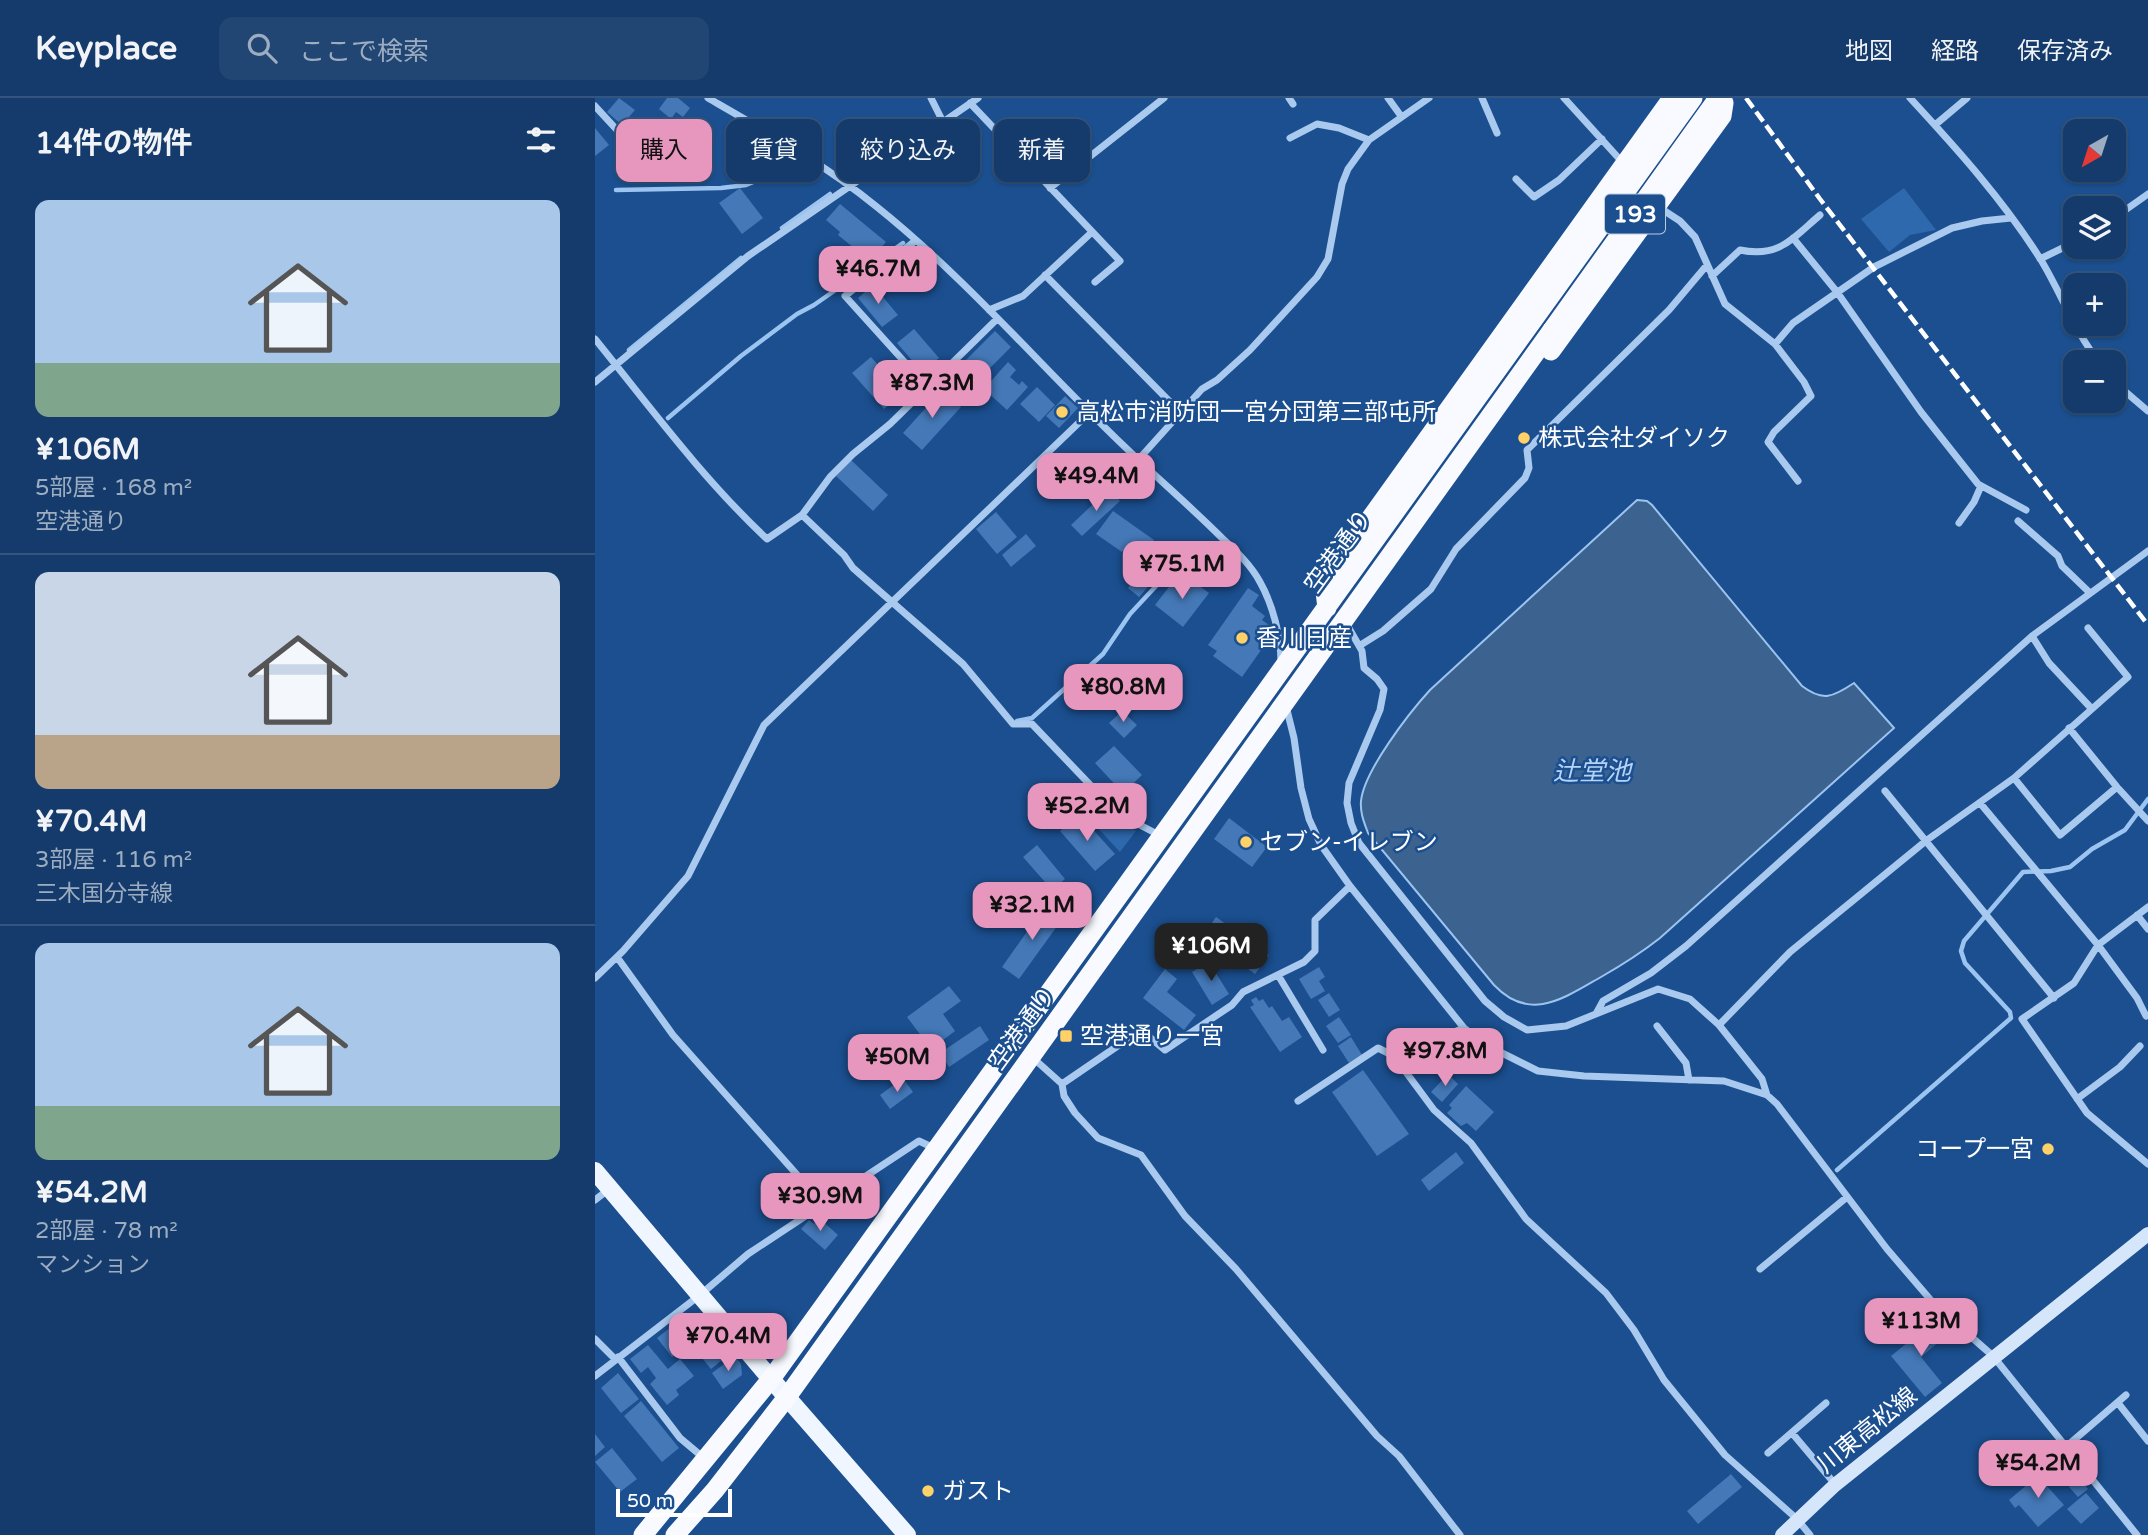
<!DOCTYPE html>
<html lang="ja">
<head>
<meta charset="utf-8">
<style>
  :root { --surface:#143b6b; --page:#214673; --text:#f1f3f6; --muted:#9dadc1; --line:#33557e; --accent:#e797bd }
  body { margin:0; font-family:"Varela Round","Noto Sans JP",sans-serif; background:var(--page); color:var(--text); height:100vh; display:flex; flex-direction:column; font-size:26px; white-space:nowrap }
  * { box-sizing:border-box; margin:0 }
  p { font-size:23px; color:var(--muted) }
  .icon { flex:none; width:38px; height:38px; fill:none; stroke:currentColor; stroke-width:2; stroke-linecap:round; stroke-linejoin:round }
  .map { position:relative; flex:1; overflow:hidden }
  .sheet { display:flex; flex-direction:column; background:var(--surface); width:595px }
  .sheet>* { flex:none }
  .top-card { position:absolute; left:21px; top:21px; width:665px; height:63px; display:flex; gap:14px }
  .needle { width:46px; rotate:219deg }
  .tools { position:absolute; left:1468px; top:21px; display:grid; gap:14px }
  .tools a { display:grid; place-items:center; width:63px; height:63px; border-radius:14px; background:var(--surface); box-shadow:0 2px 5px #0004,0 0 0 2px var(--line); font-size:35px }
  .scale { position:absolute; left:21px; bottom:18px; width:116px; box-sizing:border-box; padding-left:7px; border:4px solid #fff; border-top:0; font-size:19px; line-height:24px; white-space:nowrap; color:#fff; -webkit-text-stroke:5px #1b4f8f; paint-order:stroke }
  .price { position:absolute; translate:-50% -60px; padding:0 16px; border-radius:14px; background:var(--accent); color:#111; font-size:23px; line-height:46px; filter:drop-shadow(0 2px 4px #0008) }
  .price::after { content:''; position:absolute; left:50%; top:42px; width:21px; height:16px; margin-left:-10px; background:inherit; clip-path:polygon(0 0,100% 0,50% 100%) }
  .price.active { background:#222; color:#fff }
  ul { padding:0; list-style:none }
  li { display:grid; align-content:center; gap:14px; height:371px; padding:0 35px }
  li+li { border-top:2px solid var(--line) }
  li span { display:grid; place-items:center; height:217px; border-radius:14px; color:#555 }
  li>.icon { margin-inline-start:auto }
  span .icon { width:126px; height:126px; fill:#fffc; stroke-width:1 }
  li b { font-size:30px }
  h2 { display:flex; justify-content:space-between; align-items:center; height:84px; padding:0 35px; font-size:30px }
  .chip { padding:0 24px; border-radius:14px; background:var(--surface); box-shadow:0 2px 5px #0004,0 0 0 2px var(--line); font-size:24px; line-height:63px }
  .chip.active { background:var(--accent); color:#111 }
  header { display:flex; align-items:center; gap:42px; box-sizing:border-box; height:98px; padding:0 35px; background:var(--surface); border-bottom:2px solid var(--line) }
  header strong { font-size:33px }
  nav { display:flex; gap:38px; margin-inline-start:auto; font-size:24px }
  .search { width:490px; height:63px; background:var(--page); display:flex; align-items:center; gap:18px; box-sizing:border-box; padding:0 24px; border-radius:14px; color:var(--muted); font-size:26px }
  main { display:flex; flex:1; min-height:0 }
  .map>svg:first-child { display:block }
  .green { fill:#2e69ad }
  .water { fill:#3c6290; stroke:#9cc4f0; stroke-width:2 }
  .lines { fill:none; stroke-linecap:round; stroke-linejoin:round }
  .stream { stroke:#9cc4f0; stroke-width:4.5 }
  .building { fill:#4478b7 }
  .minor { stroke:#a9c9ee; stroke-width:7 }
  .secondary { stroke:#d6e6fa; stroke-width:14 }
  .primary { stroke:#f0f6ff; stroke-width:18 }
  .trunk { stroke:#f8faff; stroke-width:19 }
  .rail { stroke:#fff; stroke-width:4.5; stroke-dasharray:12 5; stroke-linecap:butt }
  .trunk-bridge { stroke:#f8faff; stroke-width:19 }
  .poi-dot { fill:#ffd166; stroke:#1b4f8f; stroke-width:2.5 }
  .labels { text-anchor:middle; stroke-width:5; stroke-linejoin:round; paint-order:stroke }
  .shield { fill:#1b4f8f; stroke:#bbcadd; stroke-width:2 }
  .shield-label { font-size:23px; font-weight:bold; fill:#fff }
  .poi-label { font-size:24px; fill:#fff; stroke:#1b4f8f; text-anchor:start }
  .street-label { font-size:24px; fill:#fff; stroke:#1b4f8f }
  .water-label { font-size:26px; font-style:italic; fill:#b5d3f5; stroke:#1b4f8f }
</style>
</head>
<body>
<header>
<strong>Keyplace</strong>
<div class="search"><svg class="icon" aria-label="search" viewBox="0 0 24 24"><circle cx="10" cy="10" r="6"/><path d="M15 15l6 6"/></svg>ここで検索</div>
<nav><a>地図</a><a>経路</a><a>保存済み</a></nav>
</header>
<main>
<section class="sheet">
<h2>14件の物件<svg class="icon" aria-label="filters" viewBox="0 0 24 24"><path d="M4 7h16M4 17h16"/><circle cx="9" cy="7" r="2"/><circle cx="15" cy="17" r="2"/></svg></h2>
<ul>
<li><span style="background:linear-gradient(#a9c7e8 75%,#7fa58c 0)"><svg class="icon" aria-label="home" viewBox="0 0 24 24"><path d="M3 11l9-7 9 7M6 9v11h12V9"/></svg></span><div><b>¥106M</b><p>5部屋 · 168 m²</p><p>空港通り</p></div></li>
<li><span style="background:linear-gradient(#c9d6e8 75%,#b9a48a 0)"><svg class="icon" aria-label="home" viewBox="0 0 24 24"><path d="M3 11l9-7 9 7M6 9v11h12V9"/></svg></span><div><b>¥70.4M</b><p>3部屋 · 116 m²</p><p>三木国分寺線</p></div></li>
<li><span style="background:linear-gradient(#a9c7e8 75%,#7fa58c 0)"><svg class="icon" aria-label="home" viewBox="0 0 24 24"><path d="M3 11l9-7 9 7M6 9v11h12V9"/></svg></span><div><b>¥54.2M</b><p>2部屋 · 78 m²</p><p>マンション</p></div></li>
</ul>
</section>
<div class="map">
<svg width="1553" height="1437" viewBox="0 0 1553 1437">
  <rect width="100%" height="100%" fill="#1b4f8f"/>
  <path class="green" d="M 1309,90 L 1341,132 L 1315,137 L 1294,154 L 1266,121 Z
    M 502,700 L 521,722 L 541,733 L 525,754 L 488,714 Z"/>
  <path class="water" d="M 1042,402 L 1052,403 L 1057,407 L 1207,588 C 1228,604 1238,599 1259,585 L 1299,630 L 1065,840 C 1046,855 1027,867 1006,879 C 969,900 935,925 899,887 L 773,735 C 769,724 765,715 766,703 C 769,673 814,615 835,592 Z"/>
  <g class="lines">
    <path class="stream" d="M 21,92 L 126,90 L 151,87 L 201,66
      M 187,130 L 235,96
      M 34,252 L 146,160
      M 73,320 L 146,258 L 202,216 L 219,207 L 308,145
      M 422,623 L 437,620 L 508,556 L 535,516 L 574,474 L 598,471 L 622,446
      M 1242,1072 L 1416,920 L 1415,914 L 1370,865 L 1366,853 L 1369,843 L 1428,774 L 1456,773 L 1475,769 L 1497,751 L 1530,732 L 1553,701"/>
  </g>
  <path class="building" d="M 24,0 L 40,12 L 27,27 L 12,14 Z
    M 72,0 L 83,0 L 95,10 L 88,19 L 81,14 L 76,21 L 64,11 Z
    M 0,30 L 14,47 L 0,58 Z
    M 145,90 L 168,120 L 147,136 L 124,105 Z
    M 245,106 L 291,144 L 275,163 L 243,137 L 245,134 L 231,122 Z
    M 278,187 L 303,217 L 287,229 L 263,200 Z
    M 319,231 L 344,260 L 327,274 L 302,245 Z
    M 400,233 L 416,249 L 384,281 L 368,265 Z
    M 276,259 L 308,295 L 289,311 L 257,275 Z
    M 413,264 L 421,272 L 415,279 L 424,287 L 427,283 L 433,289 L 412,312 L 389,291 Z
    M 442,289 L 460,307 L 444,324 L 425,306 Z
    M 347,292 L 366,309 L 327,352 L 308,335 Z
    M 470,298 L 483,310 L 464,330 L 451,318 Z
    M 256,362 L 293,397 L 278,413 L 241,378 Z
    M 514,391 L 525,403 L 487,438 L 476,427 Z
    M 518,413 L 559,442 L 547,460 L 531,448 L 527,454 L 501,436 Z
    M 401,414 L 422,439 L 402,456 L 381,431 Z
    M 431,436 L 441,448 L 416,469 L 407,457 Z
    M 547,473 L 558,483 L 544,499 L 533,490 Z
    M 594,480 L 614,495 L 588,529 L 560,507 L 577,485 L 586,491 Z
    M 653,490 L 664,497 L 657,508 L 670,518 L 667,522 L 674,527 L 669,534 L 676,538 L 647,579 L 618,558 L 622,553 L 613,547 Z
    M 527,613 L 542,627 L 529,640 L 514,625 Z
    M 519,648 L 547,677 L 528,695 L 500,665 Z
    M 484,716 L 520,756 L 500,773 L 465,733 Z
    M 634,720 L 672,749 L 657,769 L 619,741 Z
    M 442,747 L 470,781 L 457,792 L 428,759 Z
    M 450,808 L 468,820 L 424,881 L 407,869 Z
    M 621,819 L 674,857 L 660,876 L 608,838 Z
    M 614,864 L 634,896 L 617,907 L 597,874 Z
    M 724,869 L 730,879 L 724,883 L 730,893 L 716,901 L 704,881 Z
    M 570,871 L 582,881 L 572,894 L 601,917 L 589,932 L 548,900 Z
    M 354,888 L 366,903 L 348,916 L 360,933 L 336,951 L 312,919 Z
    M 734,895 L 745,912 L 734,919 L 723,902 Z
    M 661,899 L 664,903 L 668,901 L 674,910 L 677,908 L 687,923 L 694,919 L 707,939 L 685,954 L 655,909 L 659,907 L 656,902 Z
    M 744,919 L 756,937 L 743,945 L 731,928 Z
    M 385,928 L 394,942 L 354,969 L 345,955 Z
    M 756,939 L 767,957 L 754,965 L 743,948 Z
    M 768,972 L 814,1036 L 782,1058 L 737,994 Z
    M 853,976 L 863,986 L 847,1004 L 836,994 Z
    M 308,980 L 318,994 L 295,1011 L 285,997 Z
    M 871,988 L 899,1014 L 881,1033 L 872,1025 L 866,1028 L 852,1015 L 857,1010 L 854,1007 Z
    M 861,1054 L 869,1065 L 834,1093 L 826,1082 Z
    M 272,1078 L 284,1093 L 275,1100 L 278,1104 L 259,1116 L 246,1099 Z
    M 224,1120 L 243,1137 L 230,1152 L 206,1131 L 214,1122 L 219,1126 Z
    M 1340,1222 L 1352,1237 L 1326,1259 L 1347,1285 L 1330,1299 L 1296,1258 Z
    M 105,1225 L 132,1258 L 116,1271 L 89,1238 Z
    M 76,1229 L 91,1249 L 77,1259 L 62,1240 Z
    M 53,1247 L 73,1271 L 85,1261 L 99,1278 L 81,1292 L 84,1297 L 72,1307 L 55,1286 L 61,1280 L 53,1269 L 46,1275 L 35,1261 Z
    M 140,1258 L 146,1266 L 147,1277 L 128,1291 L 117,1275 Z
    M 23,1275 L 44,1301 L 26,1315 L 6,1290 Z
    M 46,1303 L 84,1350 L 67,1364 L 29,1318 Z
    M 0,1336 L 10,1349 L 0,1358 Z
    M 17,1350 L 42,1381 L 25,1394 L 0,1364 Z
    M 1460,1370 L 1468,1379 L 1463,1383 L 1455,1374 Z
    M 1447,1374 L 1455,1383 L 1451,1387 L 1469,1407 L 1443,1429 L 1424,1407 L 1420,1410 L 1414,1402 Z
    M 1136,1376 L 1147,1389 L 1103,1426 L 1092,1413 Z
    M 1484,1381 L 1493,1391 L 1483,1399 L 1474,1389 Z
    M 1491,1395 L 1504,1410 L 1486,1426 L 1472,1411 Z"/>
  <g class="lines">
    <path class="minor" d="M 113,0 C 172,34 229,66 282,109 C 372,181 447,270 530,349 C 562,380 596,409 627,440 C 641,453 656,467 665,484 C 678,507 686,539 686,565
      M 336,0 L 348,24
      M 694,0 L 698,6
      M 793,0 L 806,18
      M 887,0 L 902,35
      M 969,0 L 1029,66
      M 1315,0 C 1362,51 1409,103 1446,162 C 1466,195 1480,234 1504,264
      M 375,5 L 525,163 L 500,184
      M 0,8 L 57,70
      M 1340,27 L 1372,0
      M 695,40 L 722,26 L 744,30 L 774,42
      M 921,81 L 939,99 L 964,82 L 1007,41
      M 455,90 L 569,0
      M 1062,108 L 1085,123 L 1100,139 L 1130,206 L 1180,246 L 1209,284 L 1216,298 L 1179,334 L 1173,344 L 1203,383
      M 1519,120 L 1553,96
      M 1198,140 L 1242,194 L 1326,314 L 1383,386 L 1431,412
      M 320,143 L 250,198 L 324,280
      M 1445,161 L 1480,144
      M 450,177 L 577,306 L 567,317
      M 1117,178 L 1145,152 C 1184,160 1197,141 1225,117
      M 394,212 L 428,198 L 496,135
      M 0,241 C 55,309 108,381 172,441 L 207,417 L 235,379 L 258,356 L 295,326 L 402,221
      M 1180,246 L 1198,225 L 1279,169 L 1357,130 L 1387,123 L 1416,120
      M 0,284 L 153,158 L 383,0
      M 1519,284 L 1553,313
      M 543,362 L 607,291 L 622,282 L 655,252 L 722,179 L 733,161 L 747,86 L 753,71 L 774,42 L 834,0
      M 207,417 L 249,457 L 258,470 L 368,566 L 418,626 L 437,626 L 522,715 L 566,738
      M 1423,423 L 1463,458 L 1467,468 L 1495,495
      M 1364,425 L 1379,404 L 1386,388
      M 751,525 L 767,553 L 769,570 L 782,581 L 789,591 L 785,612 L 754,685 L 752,705 L 756,725 L 764,745 L 890,903 L 909,919 L 932,932 L 971,928 L 1063,891 L 1095,901 L 1124,927 L 1167,981 L 1172,997
      M 1437,538 L 1454,565 L 1496,610
      M 764,548 L 788,533 L 836,491 L 861,451 L 930,380 L 934,370 L 932,352 L 1074,212 L 1112,167
      M 691,608 L 699,640 L 706,690 L 714,721 L 726,747 L 755,788 L 869,930 L 891,947 L 943,973 L 989,978 L 1129,983 L 1172,997 L 1182,1006 L 1292,1151 L 1340,1207 L 1398,1258 L 1542,1437
      M 1474,630 L 1522,689 L 1553,723
      M 1419,680 L 1465,737 L 1522,689
      M 1290,693 L 1459,900
      M 1385,705 L 1503,847 L 1542,900 L 1551,918
      M 1553,809 L 1503,847 L 1479,885 L 1427,921 L 1492,1015 L 1553,1066
      M 1542,817 L 1553,831
      M 22,859 L 78,937 L 228,1106
      M 683,877 L 728,952
      M 0,880 L 28,853 L 93,778 L 169,627 L 494,315
      M 1002,914 L 1008,903 L 1056,875 L 1091,848 L 1437,538 L 1553,453
      M 1124,927 L 1195,854 L 1332,742 L 1419,680 L 1533,579 L 1493,530
      M 1062,928 L 1091,965 L 1094,982
      M 799,958 L 869,930
      M 437,959 L 467,986 L 546,932 L 570,952 L 637,907 L 648,894 L 709,864 L 720,853 L 720,822 L 755,788
      M 467,986 L 469,998 L 480,1015 L 503,1040 L 546,1057 L 590,1118 L 641,1171 L 782,1338 L 804,1358 L 865,1437
      M 1482,1001 L 1525,969 L 1545,948
      M 703,1003 L 783,950 L 799,958 L 839,1012 L 876,1045 L 931,1121 L 1011,1195 L 1039,1232 L 1069,1282 L 1130,1357 L 1202,1421 L 1215,1437
      M 0,1102 L 13,1092
      M 1165,1171 L 1252,1099
      M 0,1241 L 20,1261
      M 23,1259 L 85,1340 L 110,1361
      M 0,1278 L 105,1197 L 153,1156 L 324,1043 L 341,1051
      M 1523,1305 L 1553,1343
      M 1197,1335 L 1240,1386
      M 1472,1348 L 1531,1297
      M 1173,1355 L 1231,1305"/>
    <path class="secondary" d="M 1187,1437 L 1240,1387 L 1553,1136"/>
    <path class="primary" d="M 0,1073 L 176,1281 L 312,1437"/>
    <path class="trunk" d="M 956,253 L 1127,18 L 1129,5 L 1122,0
      M 732,510 L 729,485 L 1077,0
      M 48,1437 L 176,1281 L 1098,0
      M 80,1437 L 120,1392 L 192,1299 L 957,232"/>
    <path class="rail" d="M 1151,0 L 1225,101 L 1553,527"/>
    <path class="trunk-bridge" d="M 957,232 L 1123,0"/>
  </g>
  <g class="poi-dot">
    <circle cx="467" cy="314" r="7"/>
    <circle cx="929" cy="340" r="7"/>
    <circle cx="647" cy="540" r="7"/>
    <circle cx="651" cy="744" r="7"/>
    <rect x="464" y="931" width="14" height="14" rx="3.5"/>
    <circle cx="1453" cy="1051" r="7"/>
    <circle cx="333" cy="1393" r="7"/>
  </g>
  <g class="labels">
    <rect class="shield" x="1010" y="96.5" width="60" height="39" rx="5"/>
    <g class="shield-label">
      <text x="1040" y="124">193</text>
    </g>
    <g class="poi-label">
      <text x="481" y="322">高松市消防団一宮分団第三部屯所</text>
      <text x="943" y="348">株式会社ダイソク</text>
      <text x="661" y="548">香川日産</text>
      <text x="665" y="752">セブン-イレブン</text>
      <text x="485" y="946">空港通り一宮</text>
      <text x="1439" y="1059" text-anchor="end">コープ一宮</text>
      <text x="347" y="1401">ガスト</text>
    </g>
    <g class="street-label">
      <text transform="translate(743 453) rotate(-54)" y="8">空港通り</text>
      <text transform="translate(427 930) rotate(-54)" y="8">空港通り</text>
      <text transform="translate(1272 1332) rotate(-39)" y="8">川東高松線</text>
    </g>
    <g class="water-label">
      <text x="997" y="682">辻堂池</text>
    </g>
  </g>
</svg>
<div class="tools">
<a><svg class="needle" viewBox="-14 -14 28 28"><path d="M0-13l5 13h-10z" fill="#e53935"/><path d="M0 13l5-13h-10z" fill="#9dadc1"/></svg></a>
<a><svg class="icon" aria-label="layers" viewBox="0 0 24 24"><path d="M12 4l9 5-9 5-9-5zM3 14l9 5 9-5"/></svg></a>
<a>+</a>
<a>−</a>
</div>
<div class="scale">50 m</div>
<b class="price" style="left:283px;top:208px">¥46.7M</b>
<b class="price" style="left:337px;top:322px">¥87.3M</b>
<b class="price" style="left:501px;top:415px">¥49.4M</b>
<b class="price" style="left:587px;top:503px">¥75.1M</b>
<b class="price" style="left:528px;top:626px">¥80.8M</b>
<b class="price" style="left:492px;top:745px">¥52.2M</b>
<b class="price" style="left:437px;top:844px">¥32.1M</b>
<b class="price active" style="left:616px;top:885px">¥106M</b>
<b class="price" style="left:850px;top:990px">¥97.8M</b>
<b class="price" style="left:302px;top:996px">¥50M</b>
<b class="price" style="left:225px;top:1135px">¥30.9M</b>
<b class="price" style="left:1326px;top:1260px">¥113M</b>
<b class="price" style="left:133px;top:1275px">¥70.4M</b>
<b class="price" style="left:1443px;top:1402px">¥54.2M</b>
<div class="top-card">
<a class="chip active">購入</a>
<a class="chip">賃貸</a>
<a class="chip">絞り込み</a>
<a class="chip">新着</a>
</div>
</div>
</main>
</body>
</html>
